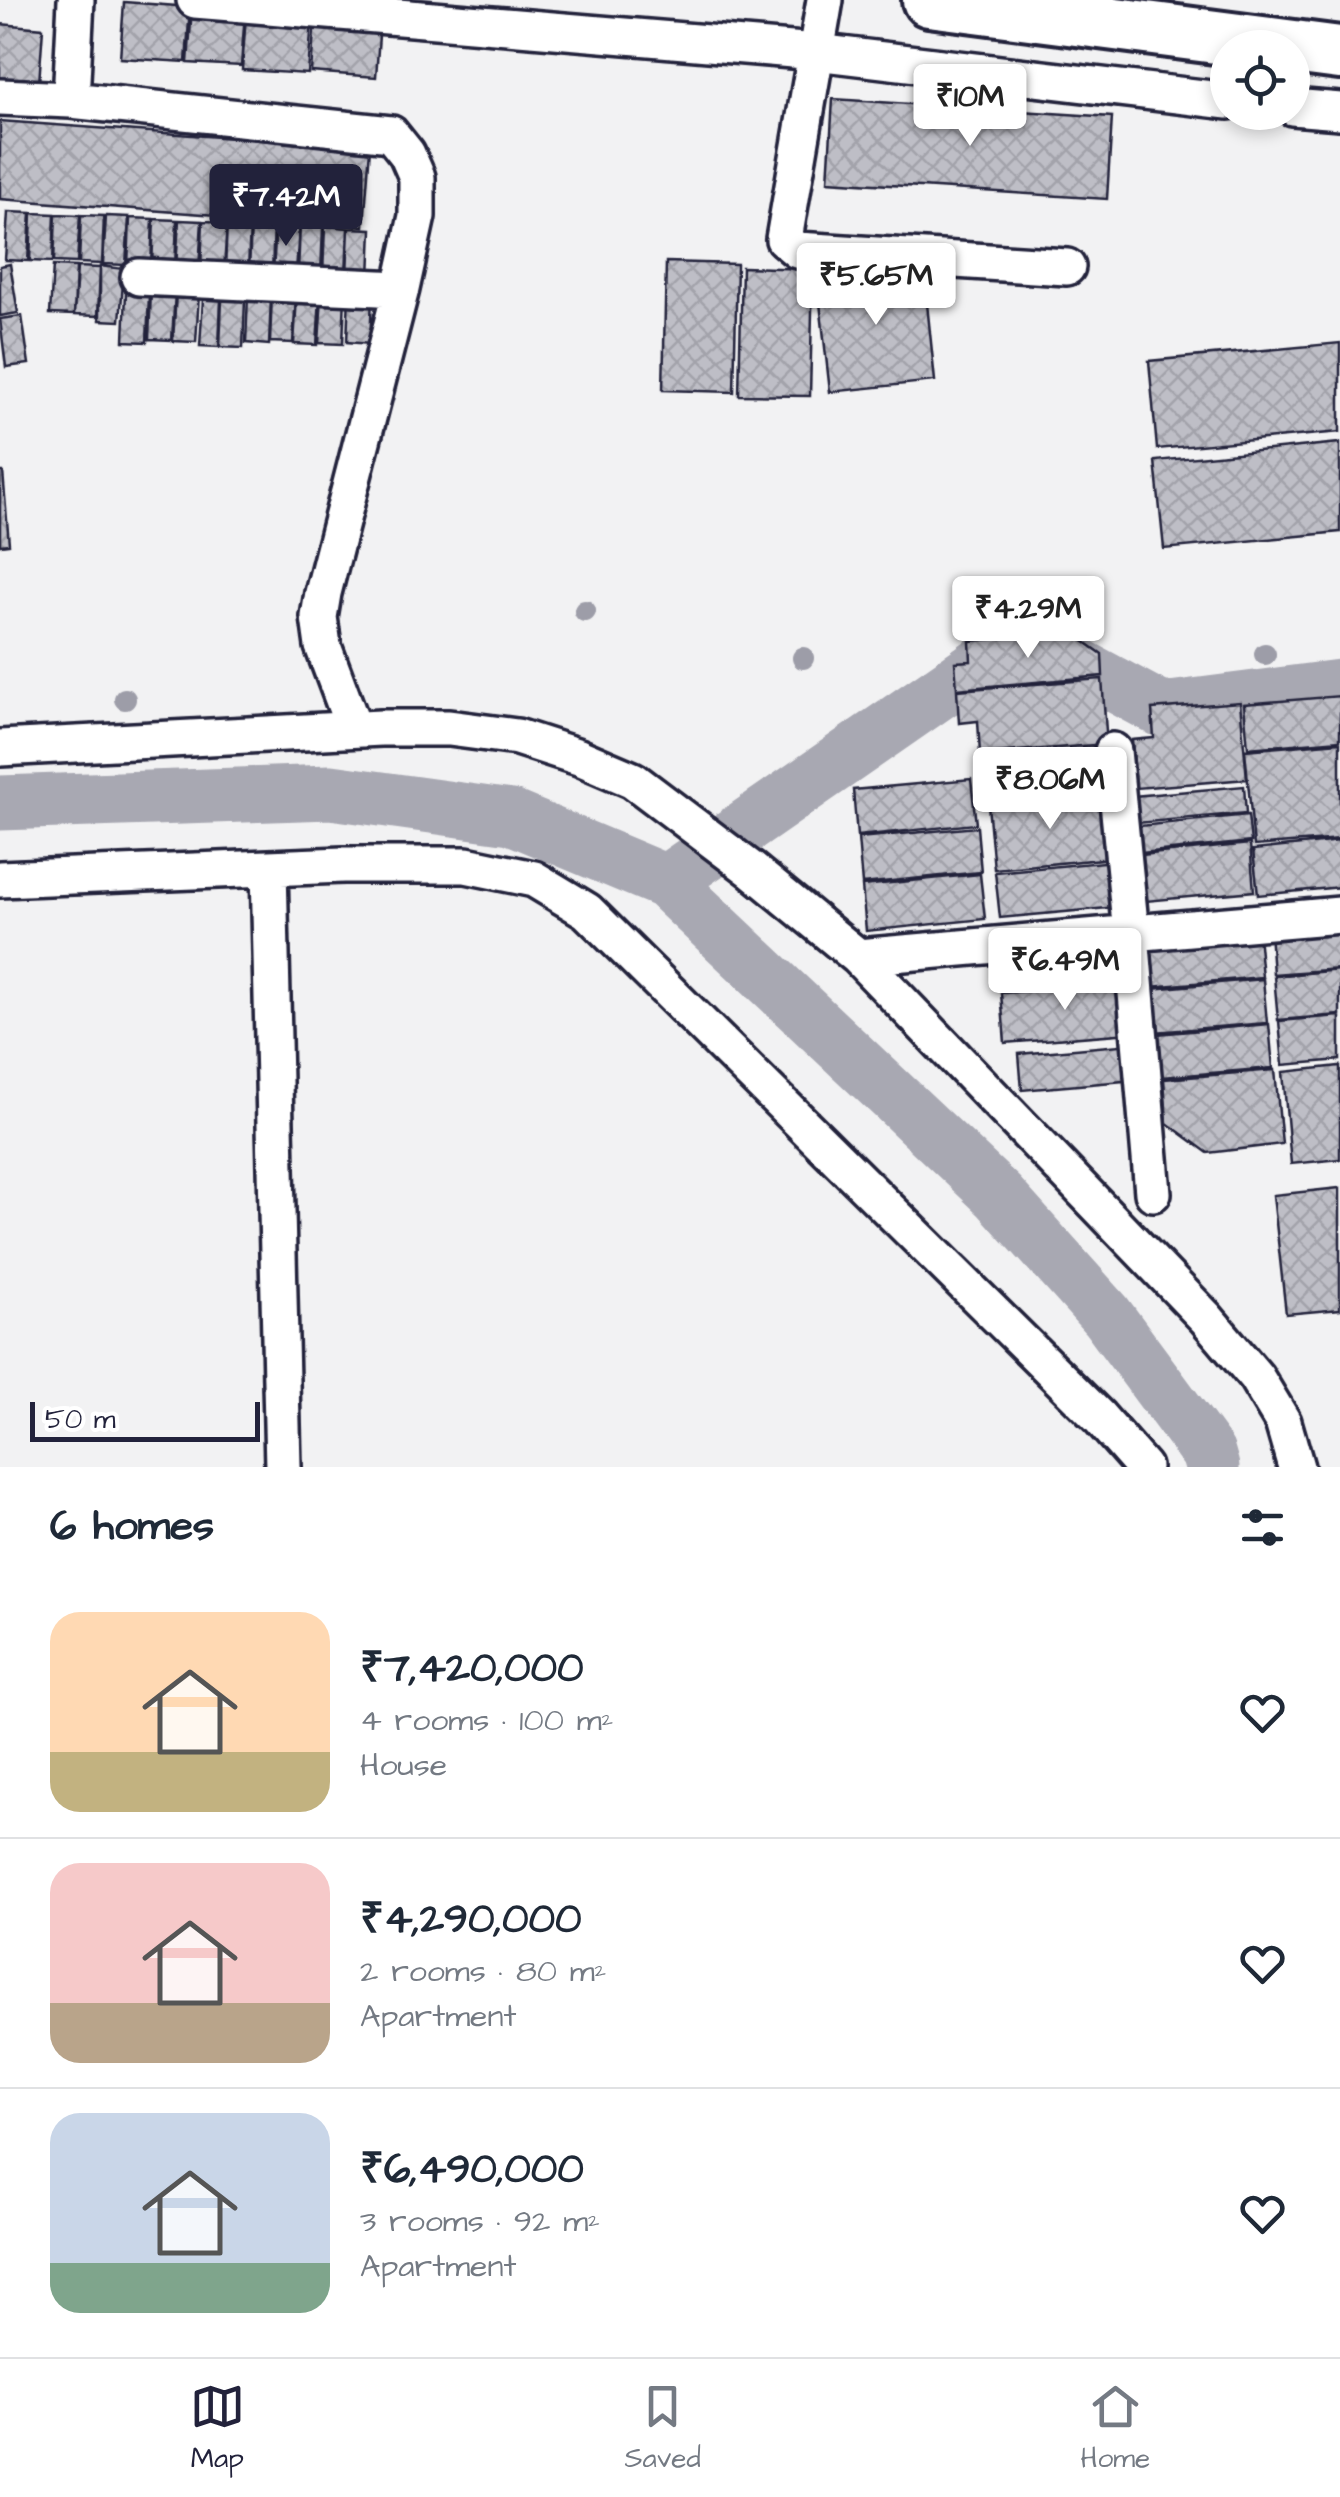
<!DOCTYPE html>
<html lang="en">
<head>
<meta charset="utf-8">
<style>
  :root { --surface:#fff; --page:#f6f6f7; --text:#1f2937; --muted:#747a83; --line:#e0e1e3; --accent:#22223b }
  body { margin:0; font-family:"Architects Daughter",sans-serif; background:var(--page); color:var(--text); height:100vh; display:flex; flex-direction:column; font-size:38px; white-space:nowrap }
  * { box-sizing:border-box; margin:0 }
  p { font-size:32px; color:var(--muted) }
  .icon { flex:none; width:55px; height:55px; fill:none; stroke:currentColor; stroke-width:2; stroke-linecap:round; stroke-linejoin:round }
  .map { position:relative; height:1467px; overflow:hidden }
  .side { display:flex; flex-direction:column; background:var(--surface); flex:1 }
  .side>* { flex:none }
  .controls { position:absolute; left:1210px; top:30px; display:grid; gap:20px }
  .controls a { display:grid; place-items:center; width:100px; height:100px; border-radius:50%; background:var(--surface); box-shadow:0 5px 15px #0003; font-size:50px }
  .scale { position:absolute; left:30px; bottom:25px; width:230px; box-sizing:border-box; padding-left:10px; border:5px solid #22223b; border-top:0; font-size:28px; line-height:35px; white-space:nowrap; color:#22223b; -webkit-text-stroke:8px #fff; paint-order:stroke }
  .price { position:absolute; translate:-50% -85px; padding:0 22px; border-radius:10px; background:#fff; color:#222; font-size:32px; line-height:65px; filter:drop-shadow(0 2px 5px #0008) }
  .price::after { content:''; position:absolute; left:50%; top:60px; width:30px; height:22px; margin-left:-15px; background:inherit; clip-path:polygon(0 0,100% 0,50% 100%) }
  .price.current { background:var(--accent); color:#fff }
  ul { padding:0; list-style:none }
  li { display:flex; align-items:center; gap:30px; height:250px; padding:0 50px }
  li+li { border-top:2px solid var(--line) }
  li span { display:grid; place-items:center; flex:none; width:280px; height:200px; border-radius:30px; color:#555 }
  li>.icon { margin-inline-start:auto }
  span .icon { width:120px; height:120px; fill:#fffc; stroke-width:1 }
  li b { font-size:42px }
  h2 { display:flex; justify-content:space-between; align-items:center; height:120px; padding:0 50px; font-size:42px }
  .tab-bar { display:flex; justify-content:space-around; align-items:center; height:140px; border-top:2px solid var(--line); background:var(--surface); font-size:28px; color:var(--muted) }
  .tab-bar a { display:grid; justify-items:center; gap:5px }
  .tab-bar .current { color:var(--accent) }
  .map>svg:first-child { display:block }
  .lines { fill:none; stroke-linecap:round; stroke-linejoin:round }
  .river { stroke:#a8a8b2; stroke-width:55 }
  .building { fill:url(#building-cross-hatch); stroke:#22223b; stroke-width:2.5 }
  .minor-casing { stroke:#22223b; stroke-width:42 }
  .highway-casing { stroke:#22223b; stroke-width:60 }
  .minor { stroke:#fff; stroke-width:35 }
  .highway { stroke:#fff; stroke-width:52 }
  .tree { fill:#9d9da8 }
</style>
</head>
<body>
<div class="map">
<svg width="1340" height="1467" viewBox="0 0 1340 1467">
  <defs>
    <pattern id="building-cross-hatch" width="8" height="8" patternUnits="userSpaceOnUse" patternTransform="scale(2.5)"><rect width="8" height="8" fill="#bebec6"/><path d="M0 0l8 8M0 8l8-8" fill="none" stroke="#a3a3ab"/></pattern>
  </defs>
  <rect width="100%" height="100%" fill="#f2f2f3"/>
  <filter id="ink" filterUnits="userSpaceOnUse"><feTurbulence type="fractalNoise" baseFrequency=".01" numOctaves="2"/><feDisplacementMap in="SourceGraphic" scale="20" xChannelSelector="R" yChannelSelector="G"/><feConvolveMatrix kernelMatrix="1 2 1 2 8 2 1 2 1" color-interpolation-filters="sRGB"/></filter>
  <g filter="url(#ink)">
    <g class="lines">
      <path class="river" d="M 0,803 L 331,792 L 511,817 L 666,882 L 999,1196 L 1106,1315 L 1208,1453 L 1212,1467
        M 666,882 L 1022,635 L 1162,710 L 1340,687"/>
    </g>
    <path class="building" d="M 124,2 L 190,7 L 186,62 L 120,58 Z
      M 192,7 L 245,12 L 241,66 L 188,63 Z
      M 246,15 L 312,19 L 308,74 L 242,70 Z
      M 315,17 L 380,21 L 376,77 L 311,72 Z
      M 0,24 L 43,28 L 39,83 L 0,80 Z
      M 833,99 L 1112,117 L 1107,199 L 828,181 Z
      M 0,121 L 370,148 L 364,226 L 0,199 Z
      M 8,212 L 31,213 L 28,261 L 5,260 Z
      M 32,213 L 55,214 L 53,262 L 30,261 Z
      M 56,214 L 80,215 L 77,263 L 54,262 Z
      M 81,215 L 104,216 L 102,264 L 79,263 Z
      M 106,216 L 129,217 L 126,265 L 103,264 Z
      M 130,218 L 153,219 L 151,267 L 128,266 Z
      M 154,219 L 177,220 L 175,268 L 152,267 Z
      M 179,220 L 202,221 L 199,269 L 176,268 Z
      M 203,221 L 227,222 L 224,270 L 201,269 Z
      M 227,222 L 250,224 L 248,271 L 225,270 Z
      M 251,224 L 274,225 L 272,272 L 249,271 Z
      M 276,225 L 299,226 L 296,273 L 273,272 Z
      M 300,225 L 323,227 L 321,274 L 298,273 Z
      M 325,226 L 348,228 L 346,276 L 323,274 Z
      M 349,228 L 372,229 L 370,277 L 347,276 Z
      M 666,262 L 737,264 L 734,392 L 663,390 Z
      M 10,264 L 18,313 L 0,316 L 0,266 Z
      M 923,265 L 935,381 L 830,392 L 817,276 Z
      M 53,266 L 76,267 L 74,315 L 50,314 Z
      M 100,266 L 124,269 L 120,321 L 100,320 Z
      M 77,267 L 100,268 L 98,316 L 74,315 Z
      M 742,267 L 813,269 L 810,396 L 739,395 Z
      M 151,291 L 175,292 L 172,340 L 149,339 Z
      M 126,292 L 149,294 L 147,342 L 124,341 Z
      M 176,293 L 199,294 L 196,342 L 173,341 Z
      M 272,294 L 296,295 L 293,343 L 270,342 Z
      M 349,294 L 372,296 L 370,344 L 347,342 Z
      M 248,295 L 271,297 L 269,345 L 246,343 Z
      M 322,295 L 345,296 L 343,344 L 319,343 Z
      M 297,296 L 320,297 L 317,345 L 294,344 Z
      M 203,298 L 221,299 L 219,347 L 200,346 Z
      M 222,299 L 245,300 L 243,348 L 220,347 Z
      M 22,316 L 29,364 L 6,367 L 0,319 Z
      M 1340,343 L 1340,432 L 1157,449 L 1149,361 Z
      M 1340,443 L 1340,532 L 1164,549 L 1155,461 Z
      M 0,472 L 3,472 L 9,544 L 0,545 Z
      M 1071,632 L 1102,654 L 1103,676 L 957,689 L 955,662 L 971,661 L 970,641 Z
      M 1102,679 L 1107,744 L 980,754 L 978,721 L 959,723 L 957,690 Z
      M 1340,696 L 1340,740 L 1248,748 L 1244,704 Z
      M 1240,702 L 1247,779 L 1136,788 L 1132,740 L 1154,738 L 1152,709 Z
      M 1340,742 L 1340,839 L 1254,846 L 1245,750 Z
      M 1102,747 L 1107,792 L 988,804 L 984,758 Z
      M 971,779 L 976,824 L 857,836 L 853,790 Z
      M 1244,786 L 1246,813 L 1137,823 L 1134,796 Z
      M 1106,794 L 1112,858 L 994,869 L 988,805 Z
      M 1248,815 L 1251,842 L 1141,853 L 1139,826 Z
      M 977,827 L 981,872 L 862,884 L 858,838 Z
      M 1340,841 L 1340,887 L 1258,895 L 1253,850 Z
      M 1250,844 L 1254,891 L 1146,901 L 1141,855 Z
      M 1114,861 L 1118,907 L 1000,918 L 995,872 Z
      M 980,874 L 985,919 L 866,931 L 862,886 Z
      M 1340,925 L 1340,969 L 1273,974 L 1270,931 Z
      M 1258,934 L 1262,977 L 1150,987 L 1146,943 Z
      M 1120,943 L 1124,979 L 1011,990 L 1008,953 Z
      M 1340,970 L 1340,1015 L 1278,1020 L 1274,976 Z
      M 1263,979 L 1267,1023 L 1154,1032 L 1151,989 Z
      M 1126,984 L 1130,1033 L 1005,1043 L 1001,993 Z
      M 1340,1016 L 1340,1060 L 1283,1065 L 1279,1021 Z
      M 1269,1024 L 1273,1068 L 1161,1077 L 1157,1034 Z
      M 1131,1044 L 1135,1080 L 1022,1090 L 1019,1054 Z
      M 1340,1066 L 1340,1159 L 1291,1164 L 1283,1072 Z
      M 1275,1070 L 1282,1144 L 1208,1153 L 1167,1123 L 1164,1079 Z
      M 1340,1188 L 1340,1309 L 1286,1314 L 1273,1195 Z"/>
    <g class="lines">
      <defs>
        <path id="minor" d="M 195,0 L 816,52 L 1228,101
          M 825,0 L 784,239 L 797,250 L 1067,267
          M 0,97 L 71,100 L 391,134 L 407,154 L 417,177 L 417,216 L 401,289 L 323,593 L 319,617 L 323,646 L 354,729
          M 71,100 L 76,0
          M 1292,107 L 1340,111
          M 139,277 L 401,289
          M 0,748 L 381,728 L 449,728 L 517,737 L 579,757 L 633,780 L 752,870 L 858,957 L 1206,1318 L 1256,1377 L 1283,1422 L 1296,1467
          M 1113,751 L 1131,934 L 1153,1193
          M 269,868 L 283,1467
          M 0,879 L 343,865 L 466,865 L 534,879 L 587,911 L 1099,1417 L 1143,1467
          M 858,957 L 1340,915"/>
        <path id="highway" d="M 929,0 L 1340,53"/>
      </defs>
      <use href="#minor" class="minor-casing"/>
      <use href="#highway" class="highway-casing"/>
      <use href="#minor" class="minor"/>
      <use href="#highway" class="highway"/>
    </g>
    <g class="tree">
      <circle cx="585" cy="611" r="11"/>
      <circle cx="1265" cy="654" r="11"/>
      <circle cx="803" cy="658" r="11"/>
      <circle cx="125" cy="699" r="11"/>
    </g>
  </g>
</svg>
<div class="controls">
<a><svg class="icon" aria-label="locate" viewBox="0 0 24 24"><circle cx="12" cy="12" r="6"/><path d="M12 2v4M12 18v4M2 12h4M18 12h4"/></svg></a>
</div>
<div class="scale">50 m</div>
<b class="price" style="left:970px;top:149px">₹10M</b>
<b class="price current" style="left:286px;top:249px">₹7.42M</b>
<b class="price" style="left:876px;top:328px">₹5.65M</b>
<b class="price" style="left:1028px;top:661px">₹4.29M</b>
<b class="price" style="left:1050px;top:832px">₹8.06M</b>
<b class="price" style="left:1065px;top:1013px">₹6.49M</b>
</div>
<section class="side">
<h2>6 homes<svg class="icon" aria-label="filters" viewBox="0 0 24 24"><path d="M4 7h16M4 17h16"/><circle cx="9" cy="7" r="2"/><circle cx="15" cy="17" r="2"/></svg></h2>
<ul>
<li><span style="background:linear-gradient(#ffd9b3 70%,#c2b280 0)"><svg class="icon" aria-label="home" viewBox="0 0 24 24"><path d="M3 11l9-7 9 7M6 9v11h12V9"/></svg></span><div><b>₹7,420,000</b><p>4 rooms · 100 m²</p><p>House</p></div><svg class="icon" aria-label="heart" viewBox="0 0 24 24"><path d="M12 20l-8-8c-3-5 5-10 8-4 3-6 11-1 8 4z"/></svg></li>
<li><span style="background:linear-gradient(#f6c9c9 70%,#b9a48a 0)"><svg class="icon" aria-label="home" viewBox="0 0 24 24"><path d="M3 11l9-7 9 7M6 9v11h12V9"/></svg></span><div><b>₹4,290,000</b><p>2 rooms · 80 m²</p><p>Apartment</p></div><svg class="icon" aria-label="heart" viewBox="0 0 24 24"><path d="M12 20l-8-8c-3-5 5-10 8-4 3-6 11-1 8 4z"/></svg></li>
<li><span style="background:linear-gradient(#c9d6e8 75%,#7fa58c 0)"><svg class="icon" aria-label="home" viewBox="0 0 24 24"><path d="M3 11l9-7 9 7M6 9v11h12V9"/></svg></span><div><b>₹6,490,000</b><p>3 rooms · 92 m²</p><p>Apartment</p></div><svg class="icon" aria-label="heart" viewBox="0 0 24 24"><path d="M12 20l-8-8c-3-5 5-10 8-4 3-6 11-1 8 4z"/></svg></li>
</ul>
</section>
<nav class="tab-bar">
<a class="current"><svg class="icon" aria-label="map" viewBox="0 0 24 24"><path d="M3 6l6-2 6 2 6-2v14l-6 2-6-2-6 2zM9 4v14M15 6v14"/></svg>Map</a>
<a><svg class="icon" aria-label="saved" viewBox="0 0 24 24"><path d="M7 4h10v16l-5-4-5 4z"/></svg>Saved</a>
<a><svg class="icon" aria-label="home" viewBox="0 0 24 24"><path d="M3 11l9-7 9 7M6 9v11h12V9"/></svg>Home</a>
</nav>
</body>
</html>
